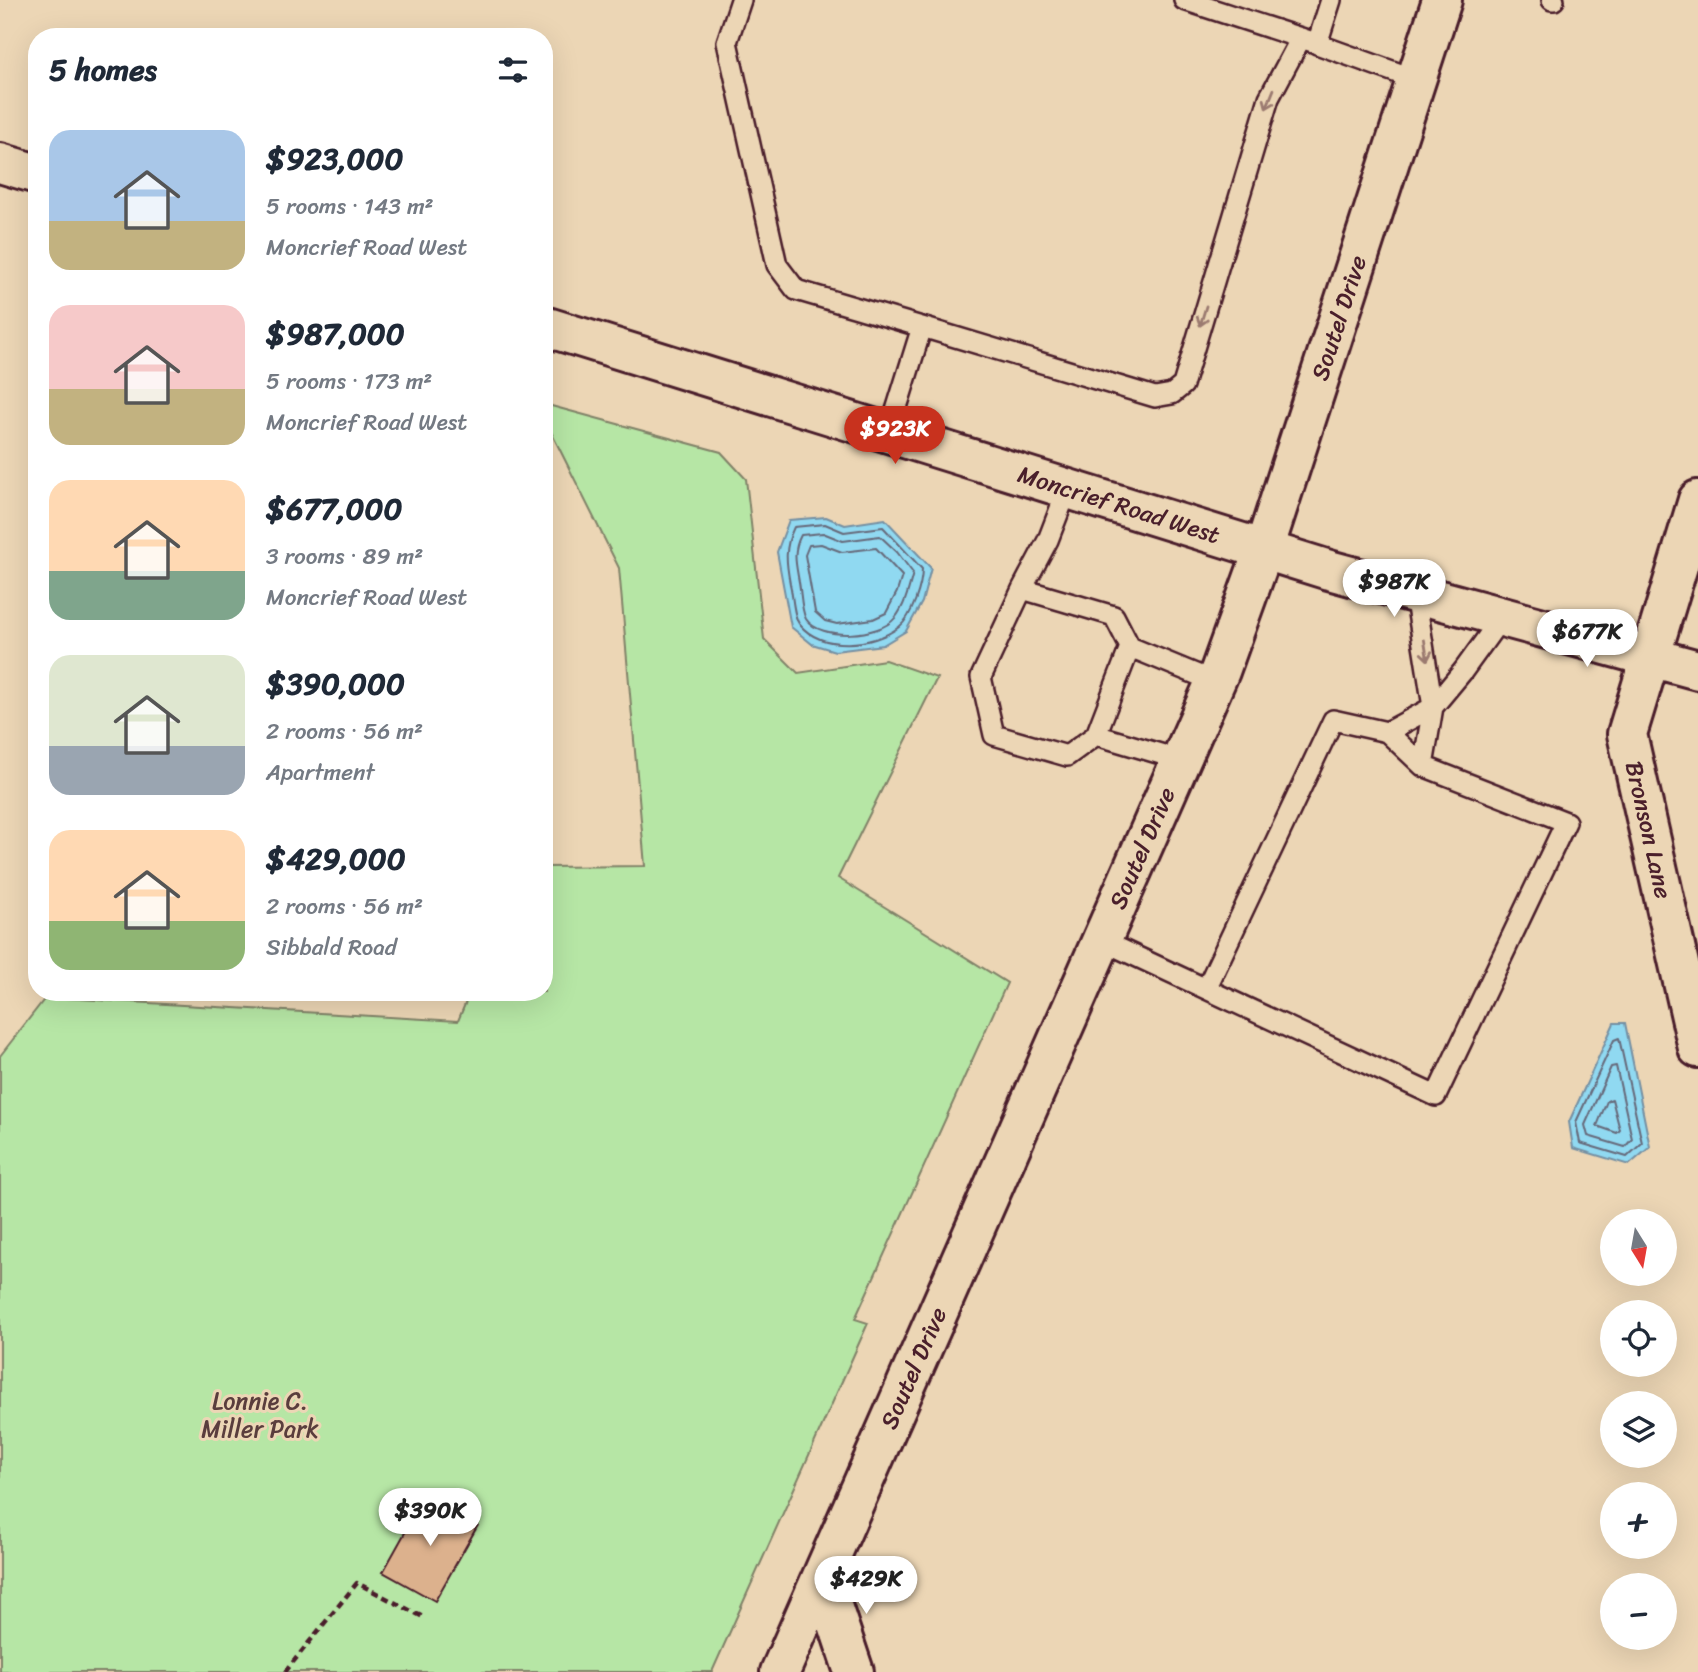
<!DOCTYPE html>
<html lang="en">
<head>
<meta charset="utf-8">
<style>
  :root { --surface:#fff; --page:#f2f2f3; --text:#1f2937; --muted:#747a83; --accent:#c8321e }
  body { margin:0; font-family:Sriracha,sans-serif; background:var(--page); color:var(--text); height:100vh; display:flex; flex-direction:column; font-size:26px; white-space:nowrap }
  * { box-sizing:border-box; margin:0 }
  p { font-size:23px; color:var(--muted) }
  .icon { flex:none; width:38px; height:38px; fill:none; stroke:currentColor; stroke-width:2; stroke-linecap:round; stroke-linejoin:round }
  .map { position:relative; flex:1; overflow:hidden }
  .side { position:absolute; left:28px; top:28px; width:525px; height:973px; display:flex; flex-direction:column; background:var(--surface); border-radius:28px; box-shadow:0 7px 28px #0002 }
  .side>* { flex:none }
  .needle { width:46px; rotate:169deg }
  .controls { position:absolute; left:1600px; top:1209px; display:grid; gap:14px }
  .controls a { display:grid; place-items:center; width:77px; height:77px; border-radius:50%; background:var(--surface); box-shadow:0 7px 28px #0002; font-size:35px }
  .price { position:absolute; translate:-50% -60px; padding:0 16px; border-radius:24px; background:#fff; color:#222; font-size:23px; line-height:46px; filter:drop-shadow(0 2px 4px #0008) }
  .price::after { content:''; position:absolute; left:50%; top:42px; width:21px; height:16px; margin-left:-10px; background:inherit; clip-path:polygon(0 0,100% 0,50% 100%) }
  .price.on { background:var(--accent); color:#fff }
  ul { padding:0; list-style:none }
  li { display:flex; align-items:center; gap:21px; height:175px; padding:0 21px }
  li span { display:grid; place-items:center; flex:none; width:196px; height:140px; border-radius:21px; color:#555 }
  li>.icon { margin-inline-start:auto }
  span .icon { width:84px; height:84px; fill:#fffc; stroke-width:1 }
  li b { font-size:30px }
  h2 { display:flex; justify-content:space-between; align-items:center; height:84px; padding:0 21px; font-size:30px }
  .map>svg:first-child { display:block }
  .green { fill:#b6e6a5; stroke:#808268; stroke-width:2 }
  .water { fill:#90d9f1; stroke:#748fa2; stroke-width:2 }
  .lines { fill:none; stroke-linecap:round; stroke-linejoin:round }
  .shore { stroke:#66697a; stroke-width:2 }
  .building { fill:#dcb18d; stroke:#4a1f2b; stroke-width:2 }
  .service-casing { stroke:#4a1f2b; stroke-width:24 }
  .minor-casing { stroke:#4a1f2b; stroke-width:44 }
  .tertiary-casing { stroke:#4a1f2b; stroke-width:44 }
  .secondary-casing { stroke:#4a1f2b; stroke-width:44 }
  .primary-casing { stroke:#4a1f2b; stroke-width:44 }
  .path { stroke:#4a1f2b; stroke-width:4.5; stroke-dasharray:7 5; stroke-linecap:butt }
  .service { stroke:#ecd6b5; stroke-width:19 }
  .minor { stroke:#ecd6b5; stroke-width:38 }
  .tertiary { stroke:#ecd6b5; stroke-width:38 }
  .secondary { stroke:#ecd6b5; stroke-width:38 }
  .primary { stroke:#ecd6b5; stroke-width:38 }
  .oneway { stroke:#9b7a70 }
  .labels { text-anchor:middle; stroke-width:6; stroke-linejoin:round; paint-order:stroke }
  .street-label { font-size:24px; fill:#4a1f2b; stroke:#ecd6b5 }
  .park-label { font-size:24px; fill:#5a3d3d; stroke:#ecd6b5 }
</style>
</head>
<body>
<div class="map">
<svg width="1698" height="1672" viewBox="0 0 1698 1672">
  <rect width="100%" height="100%" fill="#ecd6b5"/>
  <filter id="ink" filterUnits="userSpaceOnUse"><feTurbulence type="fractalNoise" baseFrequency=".0143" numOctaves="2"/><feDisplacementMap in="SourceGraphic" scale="14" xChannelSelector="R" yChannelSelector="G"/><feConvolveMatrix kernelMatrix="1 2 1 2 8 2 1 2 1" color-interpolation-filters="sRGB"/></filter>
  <g filter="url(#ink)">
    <path class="green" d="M 544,404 L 721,452 L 746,479 L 764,639 L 798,673 L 885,660 L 937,678 L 838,878 L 1007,983 L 855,1319 L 868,1323 L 712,1672 L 0,1672 L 0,1056 L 46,997 L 458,1021 L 470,992 L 544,992 L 544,867 L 645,866 L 619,568 L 544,418 Z"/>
    <path class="water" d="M 826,517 L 845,525 L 885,519 L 931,568 L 922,602 L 906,631 L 883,645 L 835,651 L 812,644 L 791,627 L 777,552 L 789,520 Z
      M 1614,1023 L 1625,1023 L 1650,1147 L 1629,1165 L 1573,1148 L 1569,1122 Z"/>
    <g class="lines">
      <path class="shore" d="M 825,524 L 844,532 L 883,527 L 922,569 C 922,585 912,617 899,627 C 873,647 822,651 800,625 C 793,617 793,595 790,584 C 786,562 784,548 794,527 Z
        M 823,533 L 843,541 L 880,536 L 897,552 L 913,573 C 909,588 905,606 895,618 C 880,637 820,641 806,619 C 801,610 801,592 799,582 C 796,564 792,552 801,535 Z
        M 821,544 L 842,552 L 876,548 L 902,576 L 897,592 L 886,613 L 873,619 L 837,624 L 825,621 L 815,612 L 805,555 L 809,545 Z
        M 1619,1038 L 1642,1143 L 1627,1157 L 1580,1143 L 1576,1122 L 1614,1040 Z
        M 1616,1066 L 1632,1139 L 1625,1147 L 1588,1136 L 1585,1125 L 1611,1067 Z
        M 1612,1099 L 1620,1130 L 1617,1133 L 1597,1126 L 1607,1101 Z"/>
    </g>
    <path class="building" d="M 426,1495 L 478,1525 L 435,1601 L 383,1572 Z"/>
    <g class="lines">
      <defs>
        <path id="service" d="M 741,0 L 727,42 L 777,265 L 796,290 L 922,327
          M 1184,0 L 1313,42
          M 1331,0 L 1317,44 L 1417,80
          M 1552,0 L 1554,0
          M 889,433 L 922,327 L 1155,397 L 1172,394 L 1183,385 L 1269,98 L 1301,38
          M 1068,488 L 1048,540 L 1022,589 L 1114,616 L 1130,647
          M 1022,589 L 981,677 L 994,735 L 1067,756 L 1096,735
          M 1387,732 L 1423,766
          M 1181,760 L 1096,735 L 1130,647 L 1215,682
          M 1101,940 L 1436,1096 L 1566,822 L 1423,766 L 1433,707 L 1415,594
          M 1206,989 L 1333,720 L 1387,732 L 1433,707 L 1463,671 L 1502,617"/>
        <g id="minor">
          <path id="s1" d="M 1698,500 L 1627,734 L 1698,1048"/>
        </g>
        <path id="tertiary" d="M 823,1579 L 854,1672"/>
        <g id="secondary">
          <path d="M 0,163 L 37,174"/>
          <path id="s2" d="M 544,326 L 1329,570 L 1698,670"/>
        </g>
        <g id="primary">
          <path id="s3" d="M 780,1672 L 1220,671 L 1264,549 L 1442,0"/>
        </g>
      </defs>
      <use href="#service" class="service-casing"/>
      <use href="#minor" class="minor-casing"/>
      <use href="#tertiary" class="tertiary-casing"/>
      <use href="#secondary" class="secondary-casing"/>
      <use href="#primary" class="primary-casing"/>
      <path class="path" d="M 285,1672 L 357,1583 L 425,1618"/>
      <use href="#service" class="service"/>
      <use href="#minor" class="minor"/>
      <use href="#tertiary" class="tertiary"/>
      <use href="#secondary" class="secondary"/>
      <use href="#primary" class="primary"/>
    </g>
    <defs><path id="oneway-shaft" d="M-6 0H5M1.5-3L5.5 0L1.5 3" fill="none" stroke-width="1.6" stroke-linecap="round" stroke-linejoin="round" transform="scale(1.75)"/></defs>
    <g class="oneway">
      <use href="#oneway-shaft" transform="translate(1270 99) rotate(112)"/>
      <use href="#oneway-shaft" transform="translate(1203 316) rotate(107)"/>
      <use href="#oneway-shaft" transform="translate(1426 650) rotate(81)"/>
    </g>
  </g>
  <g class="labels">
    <g class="street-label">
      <text dy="8" stroke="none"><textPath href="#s3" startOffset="1466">Soutel Drive</textPath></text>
      <text dy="8" stroke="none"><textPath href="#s2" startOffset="602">Moncrief Road West</textPath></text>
      <text dy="8" stroke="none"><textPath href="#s1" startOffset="343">Bronson Lane</textPath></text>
      <text dy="8" stroke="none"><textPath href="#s3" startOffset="900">Soutel Drive</textPath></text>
      <text dy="8" stroke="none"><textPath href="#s3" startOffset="332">Soutel Drive</textPath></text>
    </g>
    <g class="park-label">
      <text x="260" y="1409">Lonnie C.<tspan x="260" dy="28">Miller Park</tspan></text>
    </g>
  </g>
</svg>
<div class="controls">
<a><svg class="needle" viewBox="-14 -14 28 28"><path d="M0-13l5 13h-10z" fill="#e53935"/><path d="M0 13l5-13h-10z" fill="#747a83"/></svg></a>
<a><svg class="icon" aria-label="locate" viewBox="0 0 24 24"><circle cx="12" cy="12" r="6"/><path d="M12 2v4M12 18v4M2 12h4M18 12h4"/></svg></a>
<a><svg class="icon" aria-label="layers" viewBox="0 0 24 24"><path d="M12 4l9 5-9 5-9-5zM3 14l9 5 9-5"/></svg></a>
<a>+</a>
<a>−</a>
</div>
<b class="price on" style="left:895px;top:466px">$923K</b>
<b class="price" style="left:1394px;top:619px">$987K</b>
<b class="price" style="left:1587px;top:669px">$677K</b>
<b class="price" style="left:430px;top:1548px">$390K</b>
<b class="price" style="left:866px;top:1616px">$429K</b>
<section class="side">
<h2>5 homes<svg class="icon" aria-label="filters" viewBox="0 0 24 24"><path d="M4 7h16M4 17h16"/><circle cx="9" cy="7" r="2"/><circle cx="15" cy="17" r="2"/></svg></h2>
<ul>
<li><span style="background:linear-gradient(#a9c7e8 65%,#c2b280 0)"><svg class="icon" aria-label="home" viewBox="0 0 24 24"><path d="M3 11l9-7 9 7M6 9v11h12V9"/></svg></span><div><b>$923,000</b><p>5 rooms · 143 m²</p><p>Moncrief Road West</p></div></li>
<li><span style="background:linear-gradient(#f6c9c9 60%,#c2b280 0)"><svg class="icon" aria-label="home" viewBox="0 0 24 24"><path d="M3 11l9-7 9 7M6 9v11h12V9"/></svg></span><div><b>$987,000</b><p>5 rooms · 173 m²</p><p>Moncrief Road West</p></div></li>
<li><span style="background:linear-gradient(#ffd9b3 65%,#7fa58c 0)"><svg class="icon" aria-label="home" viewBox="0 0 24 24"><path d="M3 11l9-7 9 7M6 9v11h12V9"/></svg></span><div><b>$677,000</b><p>3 rooms · 89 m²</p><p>Moncrief Road West</p></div></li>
<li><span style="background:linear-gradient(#dfe7d0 65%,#9aa5b1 0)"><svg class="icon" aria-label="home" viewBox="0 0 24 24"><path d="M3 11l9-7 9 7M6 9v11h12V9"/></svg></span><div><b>$390,000</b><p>2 rooms · 56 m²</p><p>Apartment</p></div></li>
<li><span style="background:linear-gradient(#ffd9b3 65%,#8fb573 0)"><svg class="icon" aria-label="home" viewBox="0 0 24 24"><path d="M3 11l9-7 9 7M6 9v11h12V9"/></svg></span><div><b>$429,000</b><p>2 rooms · 56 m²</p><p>Sibbald Road</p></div></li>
</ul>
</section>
</div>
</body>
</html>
